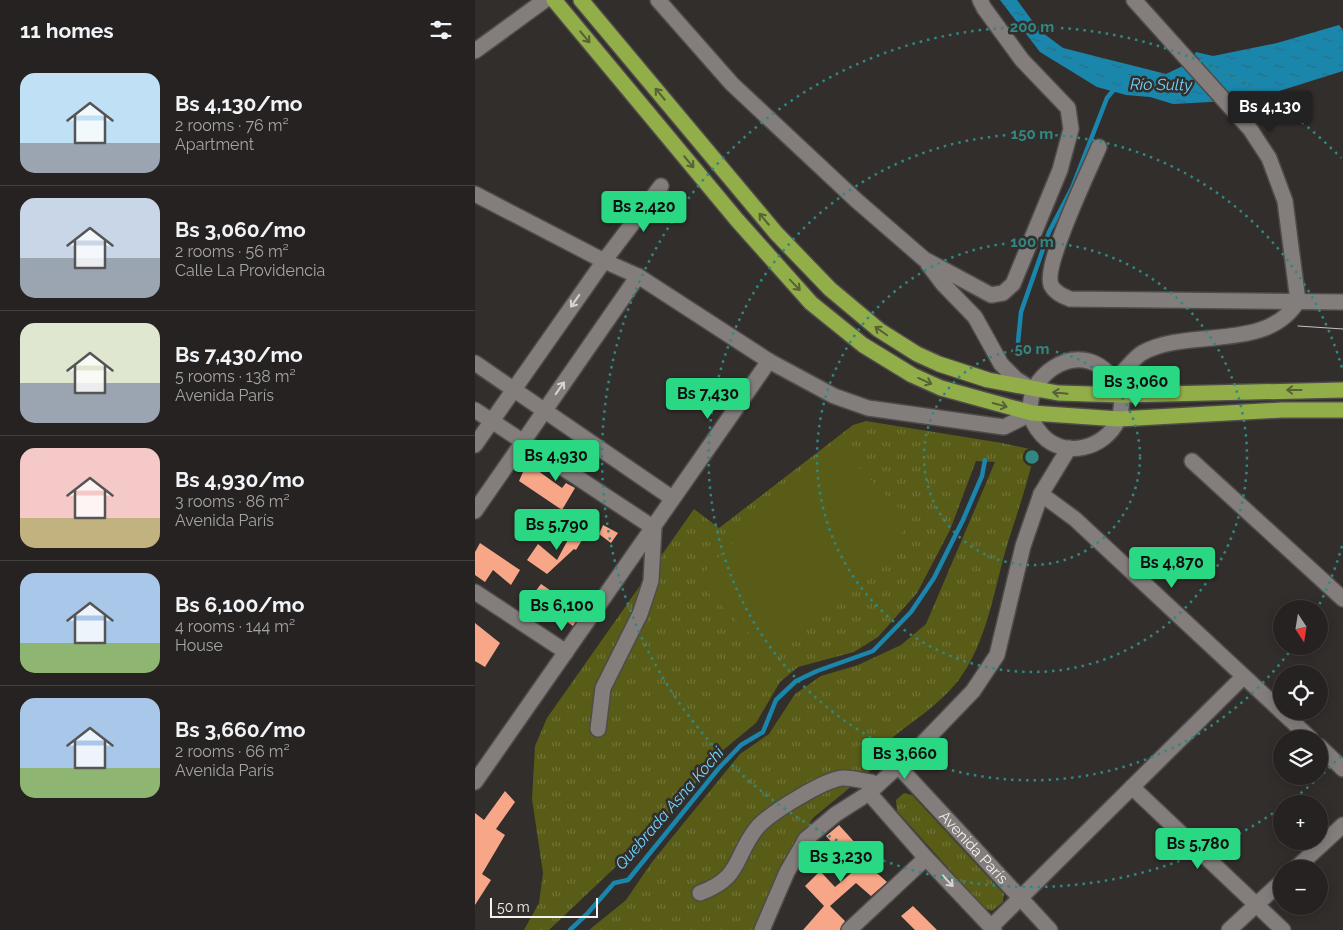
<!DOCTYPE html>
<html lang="en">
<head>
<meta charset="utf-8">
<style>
  :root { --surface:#262221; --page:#322f2e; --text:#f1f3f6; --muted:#a4a4a5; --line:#423f3f; --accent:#2ad884 }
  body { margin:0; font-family:Raleway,sans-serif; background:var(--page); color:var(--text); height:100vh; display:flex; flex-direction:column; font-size:19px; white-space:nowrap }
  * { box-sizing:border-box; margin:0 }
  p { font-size:16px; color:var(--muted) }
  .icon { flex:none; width:28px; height:28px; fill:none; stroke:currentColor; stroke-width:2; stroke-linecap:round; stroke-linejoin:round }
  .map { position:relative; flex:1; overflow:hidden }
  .panel { display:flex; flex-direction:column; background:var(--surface); width:475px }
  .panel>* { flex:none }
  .needle { width:32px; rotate:168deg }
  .fabs { position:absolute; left:798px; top:600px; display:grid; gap:10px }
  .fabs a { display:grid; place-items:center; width:55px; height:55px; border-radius:50%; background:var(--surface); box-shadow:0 2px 12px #0003,0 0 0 1px var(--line); font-size:25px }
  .scale { position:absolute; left:15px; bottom:12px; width:108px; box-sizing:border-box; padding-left:5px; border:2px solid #f4f1f0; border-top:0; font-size:14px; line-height:18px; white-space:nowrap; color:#f4f1f0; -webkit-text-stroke:4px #322e2c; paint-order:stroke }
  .price { position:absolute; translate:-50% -42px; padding:0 11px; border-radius:5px; background:var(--accent); color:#111; font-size:16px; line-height:32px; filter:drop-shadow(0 1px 2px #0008) }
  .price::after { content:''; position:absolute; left:50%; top:30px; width:15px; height:11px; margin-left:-8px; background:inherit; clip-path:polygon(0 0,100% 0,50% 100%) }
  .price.active { background:#222; color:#fff }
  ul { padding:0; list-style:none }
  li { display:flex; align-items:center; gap:15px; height:125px; padding:0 20px }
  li+li { border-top:1px solid var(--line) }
  li span { display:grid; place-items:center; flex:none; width:140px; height:100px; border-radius:15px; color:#555 }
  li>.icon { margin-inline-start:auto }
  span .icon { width:60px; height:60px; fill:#fffc; stroke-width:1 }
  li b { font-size:21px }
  h2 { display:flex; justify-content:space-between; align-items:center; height:60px; padding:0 20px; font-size:21px }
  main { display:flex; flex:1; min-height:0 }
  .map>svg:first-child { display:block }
  .grass { fill:url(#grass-tufts) }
  .pitch { fill:#595c16 }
  .water { fill:url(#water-ripples) }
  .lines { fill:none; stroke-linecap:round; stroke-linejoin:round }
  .stream { stroke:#1a86ac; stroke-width:4.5 }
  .building { fill:#f8a688 }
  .minor-casing { stroke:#4e4b4a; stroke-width:18 }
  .highway-casing { stroke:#4e4b4a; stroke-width:18 }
  .minor { stroke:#837e7c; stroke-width:15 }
  .highway { stroke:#92ae48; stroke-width:15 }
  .tram { stroke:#c5c2c1; stroke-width:1 }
  .oneway { stroke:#586137 }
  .oneway2 { stroke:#d8d4d3 }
  .ring { fill:none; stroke:#318882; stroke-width:2.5; stroke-dasharray:2.5 5 }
  .labels { text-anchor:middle; stroke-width:5; stroke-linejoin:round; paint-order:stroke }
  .street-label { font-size:15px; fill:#f4f1f0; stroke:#322e2c }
  .water-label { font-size:16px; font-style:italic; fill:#73d5ff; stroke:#322e2c }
  .centre { fill:#318882; stroke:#322e2c; stroke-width:2.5 }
  .ring-label { font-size:15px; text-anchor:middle; font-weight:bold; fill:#318882; stroke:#322e2c; stroke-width:5; stroke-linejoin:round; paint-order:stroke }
</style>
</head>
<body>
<main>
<section class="panel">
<h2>11 homes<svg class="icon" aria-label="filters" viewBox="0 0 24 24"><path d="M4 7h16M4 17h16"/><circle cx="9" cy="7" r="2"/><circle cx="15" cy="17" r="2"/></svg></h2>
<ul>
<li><span style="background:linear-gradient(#bfe0f5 70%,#9aa5b1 0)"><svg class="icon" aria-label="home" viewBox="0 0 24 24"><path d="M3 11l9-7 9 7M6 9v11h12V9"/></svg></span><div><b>Bs 4,130/mo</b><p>2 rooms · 76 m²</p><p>Apartment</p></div></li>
<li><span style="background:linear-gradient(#c9d6e8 60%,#9aa5b1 0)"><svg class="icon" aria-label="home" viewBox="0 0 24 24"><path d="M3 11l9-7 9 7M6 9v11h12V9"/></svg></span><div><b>Bs 3,060/mo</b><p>2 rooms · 56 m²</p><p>Calle La Providencia</p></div></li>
<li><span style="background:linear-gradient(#dfe7d0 60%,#9aa5b1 0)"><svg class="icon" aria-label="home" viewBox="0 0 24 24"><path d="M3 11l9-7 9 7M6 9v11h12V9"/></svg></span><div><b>Bs 7,430/mo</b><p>5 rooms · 138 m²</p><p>Avenida París</p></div></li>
<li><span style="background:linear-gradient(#f6c9c9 70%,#c2b280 0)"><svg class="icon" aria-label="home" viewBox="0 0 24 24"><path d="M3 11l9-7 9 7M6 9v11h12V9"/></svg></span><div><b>Bs 4,930/mo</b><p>3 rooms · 86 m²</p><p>Avenida París</p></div></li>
<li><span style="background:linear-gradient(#a9c7e8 70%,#8fb573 0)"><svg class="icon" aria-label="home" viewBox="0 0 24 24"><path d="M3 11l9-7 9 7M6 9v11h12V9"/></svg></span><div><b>Bs 6,100/mo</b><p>4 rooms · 144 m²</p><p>House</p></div></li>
<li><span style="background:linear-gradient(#a9c7e8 70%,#8fb573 0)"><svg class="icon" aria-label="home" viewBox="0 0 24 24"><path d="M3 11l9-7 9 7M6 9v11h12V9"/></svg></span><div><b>Bs 3,660/mo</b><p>2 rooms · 66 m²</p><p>Avenida París</p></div></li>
</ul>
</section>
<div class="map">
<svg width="868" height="930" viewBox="0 0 868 930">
  <defs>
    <pattern id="grass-tufts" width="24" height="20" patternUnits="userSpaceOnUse" patternTransform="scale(1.25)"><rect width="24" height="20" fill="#595c16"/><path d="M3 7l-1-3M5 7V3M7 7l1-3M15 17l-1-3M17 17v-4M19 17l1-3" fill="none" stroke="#717438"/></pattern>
    <pattern id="water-ripples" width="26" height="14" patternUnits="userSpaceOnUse" patternTransform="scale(1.25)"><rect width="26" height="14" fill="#1a86ac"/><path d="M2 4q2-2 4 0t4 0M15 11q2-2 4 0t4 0" fill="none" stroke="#2d6d84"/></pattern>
  </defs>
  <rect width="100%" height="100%" fill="#322e2c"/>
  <path class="grass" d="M 391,421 L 527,443 L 560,450 C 553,482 543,511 533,542 C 519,588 513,641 483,681 C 464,705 440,719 417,738 L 418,752 L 338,818 L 301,878 L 280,930 L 114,930 L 151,900 L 177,862 L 265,754 L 294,734 L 320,694 L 346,676 L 383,665 L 426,645 L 451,624 L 520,462 L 501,461 L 475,530 L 442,593 L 403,637 L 379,652 L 323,667 L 305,682 L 281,723 L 247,751 L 163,855 L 151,857 L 74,930 L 49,930 L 64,903 L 68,873 L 57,799 L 60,746 L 72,718 L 219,509 L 244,528 L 378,425 Z
    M 429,793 L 437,795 L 529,894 L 528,902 L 517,911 L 509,908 L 422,811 L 421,800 Z"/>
  <path class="pitch" d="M 359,443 L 438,522 L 300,659 L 221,580 Z"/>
  <path class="water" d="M 525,0 L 542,0 L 564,30 L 588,48 L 691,74 L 714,63 L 721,52 L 738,56 L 802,43 L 864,25 L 868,30 L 868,71 L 801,92 L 754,101 L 698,104 L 675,97 L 651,95 L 622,87 L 565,52 Z"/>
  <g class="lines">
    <path class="stream" d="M 543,342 L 546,312 L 574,232 L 597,188 L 632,98 L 641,87
      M 95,930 L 112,914 L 139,883 L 153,880 L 244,768 L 266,745 L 288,732 L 301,700 L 321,681 L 342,671 L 398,651 L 436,612 L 459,578 L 488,520 L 507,476 L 510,460"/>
  </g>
  <path class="building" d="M 52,463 L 87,488 L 91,483 L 100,488 L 87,510 L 44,481 Z
    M 102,523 L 113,530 L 101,550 L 99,549 L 72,574 L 52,560 L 63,544 L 82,560 Z
    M 128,525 L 143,533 L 136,543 L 124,534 Z
    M 5,543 L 45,570 L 36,585 L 18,570 L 10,582 L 0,575 L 0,552 Z
    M 66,584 L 107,612 L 98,626 L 56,597 Z
    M 0,623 L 25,643 L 10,667 L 0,661 Z
    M 30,791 L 40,802 L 21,829 L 30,835 L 7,874 L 16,880 L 0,905 L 0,813 L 9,820 Z
    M 364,825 L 392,856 L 387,860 L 412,882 L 396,896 L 381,883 L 355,906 L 370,921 L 365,930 L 328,930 L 349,906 L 330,886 L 345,871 L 360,887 L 381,869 L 351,836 Z
    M 438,906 L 462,930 L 440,930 L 426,916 Z"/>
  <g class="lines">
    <defs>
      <g id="minor">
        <path d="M 183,0 L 257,84 L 381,200 L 449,259 L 516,295 L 528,293 L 538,284 L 585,170 L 596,129 L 593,108 L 547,60 L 509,8 L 505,0"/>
        <path d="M 0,51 L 70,0"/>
        <path d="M 624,147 C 614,171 568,265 576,285 C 580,293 588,296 595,299 L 868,302"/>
        <path d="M 0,194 L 129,261 L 163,276 L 294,361 L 359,396 L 393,408 L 529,427 L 557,413"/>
        <path d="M 453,264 L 468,284 L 500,317 L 526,364 L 541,379 L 557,389"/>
        <path d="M 0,363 L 197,498"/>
        <path d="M 646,395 C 615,316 523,388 567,435 C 589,459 630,449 643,420 C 649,406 646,389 645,375 C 652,368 659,358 667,353 C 712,327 792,353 823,301 L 810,201 L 794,158 L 775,129 L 659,0"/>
        <path d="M 0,410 L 179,528 L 176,581 L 165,614 L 128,688 L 123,729"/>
        <path d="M 0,445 L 129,261 L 186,186"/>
        <path d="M 717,461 L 868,599"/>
        <path d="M 566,494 L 600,519 L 806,711"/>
        <path d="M 0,511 L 163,276"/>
        <path d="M 0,592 L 91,652"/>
        <path d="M 806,711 L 836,739"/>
        <path d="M 844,746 L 868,769"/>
        <path id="s1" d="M 423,766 L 575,930"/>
        <path d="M 0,782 L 294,361"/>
        <path d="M 657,787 L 808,930"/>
        <path d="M 820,869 L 868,825"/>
        <path d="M 225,893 C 267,877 258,859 281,829 C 293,814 351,778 369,778 C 378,778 387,781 396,782 L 394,793 L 451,858 L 519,930"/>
        <path d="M 516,927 L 768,677"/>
        <path d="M 287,930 L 312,872 L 331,839 L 361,814 L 394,793 L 445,746 L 498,691 L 522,655 L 548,546 L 566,494 L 594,448"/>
        <path d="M 374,930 L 451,858"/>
        <path d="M 754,930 L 806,882"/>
      </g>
      <path id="highway" d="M 79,0 L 262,220 L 336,303 L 388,345 L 437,375 L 466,388 L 557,413 L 644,419 L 807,410 L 868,410
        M 106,0 L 301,233 L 355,289 L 404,330 L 442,354 L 464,364 L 513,380 L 583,393 L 646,395 L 868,390"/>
    </defs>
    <use href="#minor" class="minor-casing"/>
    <use href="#highway" class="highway-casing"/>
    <use href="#minor" class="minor"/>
    <use href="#highway" class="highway"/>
    <path class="tram" d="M 823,326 L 868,329"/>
  </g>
  <defs><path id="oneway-shaft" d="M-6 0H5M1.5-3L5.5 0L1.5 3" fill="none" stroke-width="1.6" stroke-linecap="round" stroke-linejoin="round" transform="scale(1.25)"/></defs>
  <g class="oneway">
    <use href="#oneway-shaft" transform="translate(110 37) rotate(50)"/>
    <use href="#oneway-shaft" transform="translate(185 94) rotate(-130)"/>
    <use href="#oneway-shaft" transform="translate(214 162) rotate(50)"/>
    <use href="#oneway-shaft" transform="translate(289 219) rotate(-130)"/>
    <use href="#oneway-shaft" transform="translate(320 285) rotate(46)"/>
    <use href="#oneway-shaft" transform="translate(406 331) rotate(-145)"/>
    <use href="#oneway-shaft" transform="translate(450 381) rotate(24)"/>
    <use href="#oneway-shaft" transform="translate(819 390) rotate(180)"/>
    <use href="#oneway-shaft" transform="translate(585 393) rotate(-174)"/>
    <use href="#oneway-shaft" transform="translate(525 405) rotate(15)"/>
  </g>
  <g class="oneway2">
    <use href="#oneway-shaft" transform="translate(100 301) rotate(125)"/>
    <use href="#oneway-shaft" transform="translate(85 388) rotate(-55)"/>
    <use href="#oneway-shaft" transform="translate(473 881) rotate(47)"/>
  </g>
  <g class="ring">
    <circle cx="557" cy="457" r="108"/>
    <circle cx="557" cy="457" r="215"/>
    <path d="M867 546A323 323 0 0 1 842 609M818 647A323 323 0 1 1 867 368"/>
    <path d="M866 756A430 430 0 0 1 813 803M804 809A430 430 0 1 1 866 158"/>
  </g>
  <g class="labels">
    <g class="street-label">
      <text dy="5" stroke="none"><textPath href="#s1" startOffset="111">Avenida París</textPath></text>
    </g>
    <g class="water-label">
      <text transform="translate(686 84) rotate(1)" y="6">Río Sulty</text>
      <text transform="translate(194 808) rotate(-49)" y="6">Quebrada Asna Kochi</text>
    </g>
  </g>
  <circle cx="557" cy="457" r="8" class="centre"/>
  <g class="ring-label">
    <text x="557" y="32">200 m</text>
    <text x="557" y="139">150 m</text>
    <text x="557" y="247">100 m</text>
    <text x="557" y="354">50 m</text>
  </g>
</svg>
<div class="fabs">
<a><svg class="needle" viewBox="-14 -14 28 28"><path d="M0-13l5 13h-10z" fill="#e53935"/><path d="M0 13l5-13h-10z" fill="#a4a4a5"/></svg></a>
<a><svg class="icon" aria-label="locate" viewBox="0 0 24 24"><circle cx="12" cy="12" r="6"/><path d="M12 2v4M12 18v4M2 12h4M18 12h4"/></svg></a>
<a><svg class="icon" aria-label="layers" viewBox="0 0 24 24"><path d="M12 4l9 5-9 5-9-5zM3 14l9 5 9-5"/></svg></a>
<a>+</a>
<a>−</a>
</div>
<div class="scale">50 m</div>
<b class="price active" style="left:795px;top:133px">Bs 4,130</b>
<b class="price" style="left:169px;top:233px">Bs 2,420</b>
<b class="price" style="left:661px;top:408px">Bs 3,060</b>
<b class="price" style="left:233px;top:420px">Bs 7,430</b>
<b class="price" style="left:81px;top:482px">Bs 4,930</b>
<b class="price" style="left:82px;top:551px">Bs 5,790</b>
<b class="price" style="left:697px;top:589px">Bs 4,870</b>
<b class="price" style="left:87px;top:632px">Bs 6,100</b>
<b class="price" style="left:430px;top:780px">Bs 3,660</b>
<b class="price" style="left:723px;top:870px">Bs 5,780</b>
<b class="price" style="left:366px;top:883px">Bs 3,230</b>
</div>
</main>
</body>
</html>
